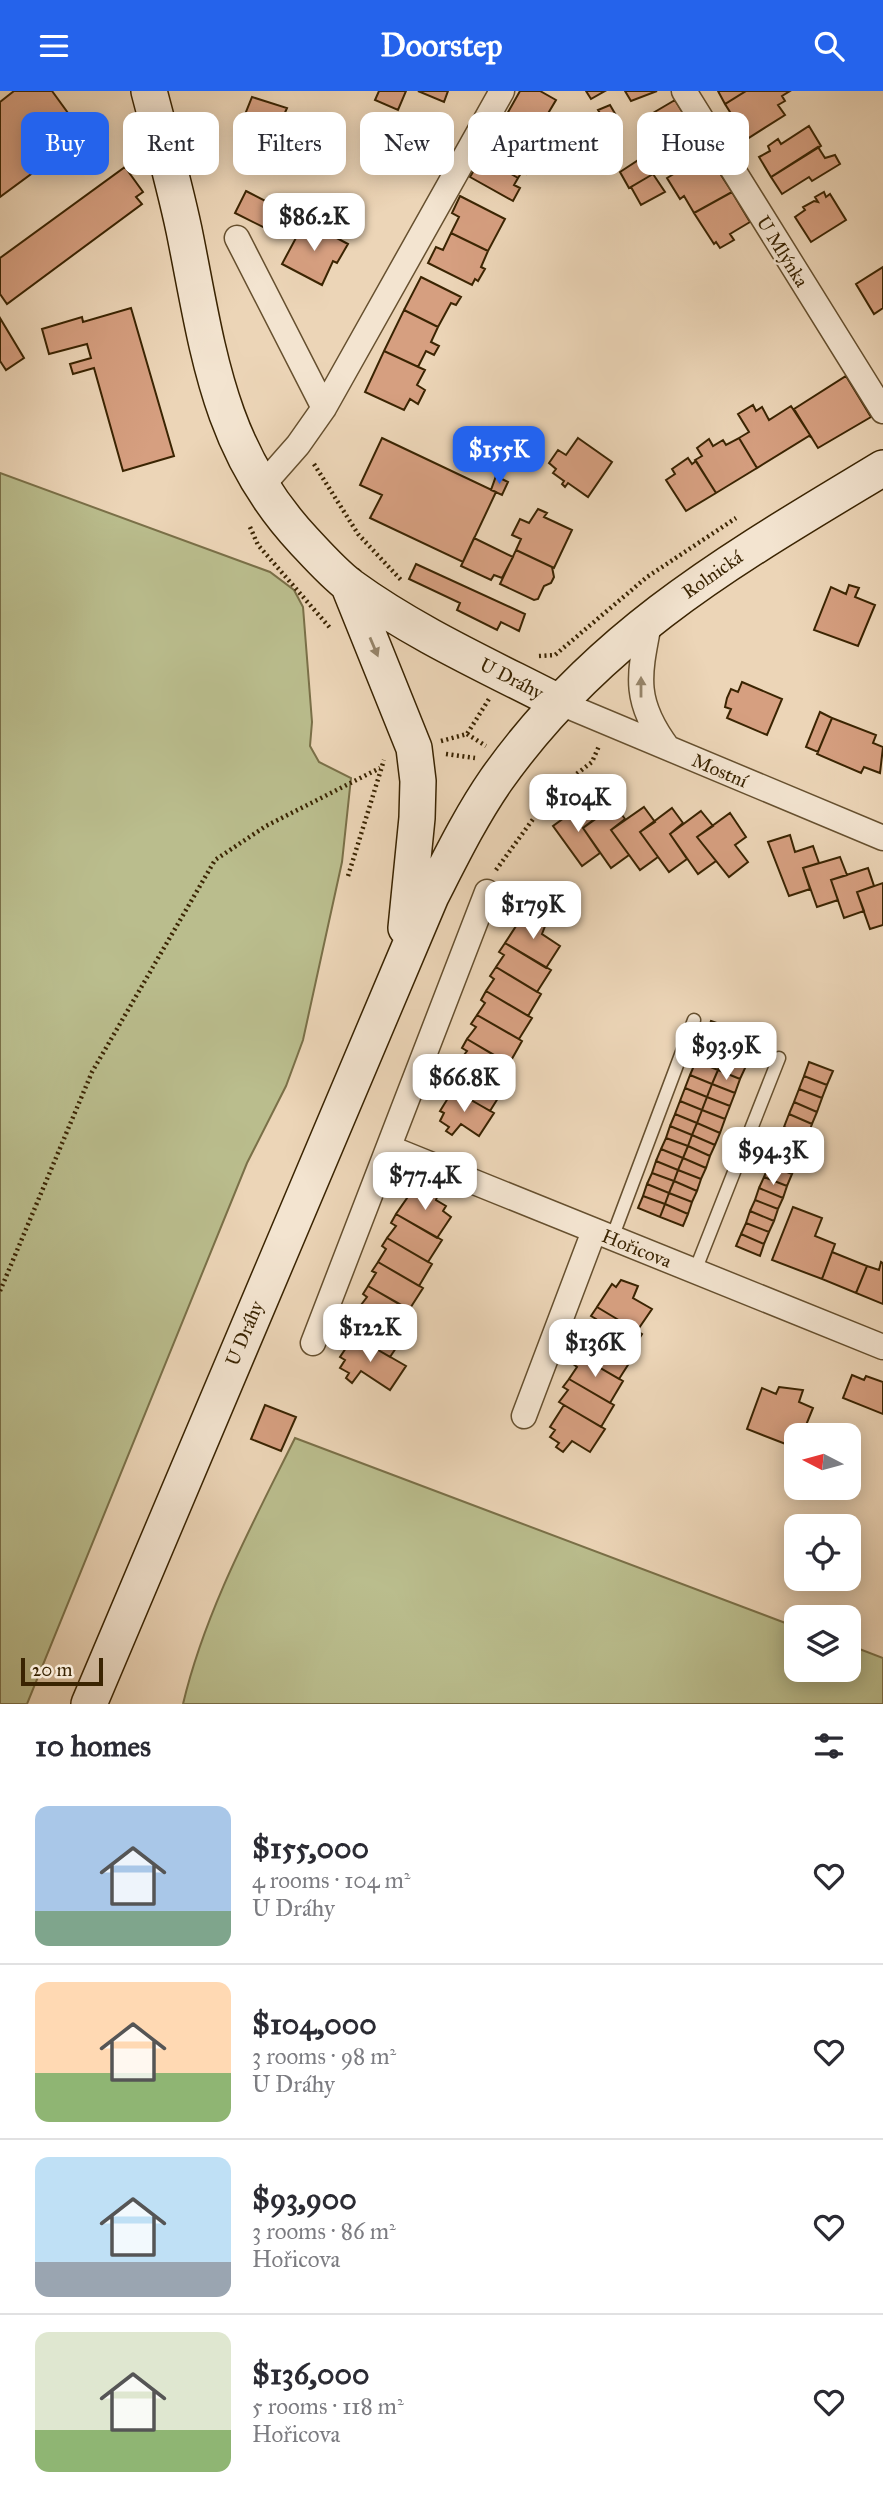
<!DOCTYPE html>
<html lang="en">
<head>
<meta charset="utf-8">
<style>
  :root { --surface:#fff; --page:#f2f2f3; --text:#2b2b33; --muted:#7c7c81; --line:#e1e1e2; --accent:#2563eb }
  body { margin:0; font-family:"IM FELL Great Primer",serif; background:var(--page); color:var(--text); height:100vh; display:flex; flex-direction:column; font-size:26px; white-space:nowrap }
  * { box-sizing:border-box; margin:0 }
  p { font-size:23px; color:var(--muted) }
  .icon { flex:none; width:38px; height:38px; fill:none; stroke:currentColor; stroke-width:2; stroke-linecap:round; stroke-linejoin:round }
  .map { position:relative; height:1613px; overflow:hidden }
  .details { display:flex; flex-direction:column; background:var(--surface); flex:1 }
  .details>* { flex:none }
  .guide { position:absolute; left:21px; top:21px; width:842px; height:63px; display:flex; gap:14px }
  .needle { width:46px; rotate:276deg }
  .tools { position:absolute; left:784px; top:1332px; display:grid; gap:14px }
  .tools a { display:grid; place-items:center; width:77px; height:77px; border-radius:14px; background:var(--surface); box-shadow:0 4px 18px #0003; font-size:35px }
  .scale { position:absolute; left:21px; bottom:18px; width:82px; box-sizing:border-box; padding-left:7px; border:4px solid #3a2402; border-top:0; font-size:19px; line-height:24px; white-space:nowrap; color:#3a2402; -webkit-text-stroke:5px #f3e4d0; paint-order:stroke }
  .price { position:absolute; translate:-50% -60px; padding:0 16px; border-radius:14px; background:#fff; color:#222; font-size:23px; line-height:46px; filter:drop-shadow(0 2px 4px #0008) }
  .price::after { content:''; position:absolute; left:50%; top:42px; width:21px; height:16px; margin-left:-10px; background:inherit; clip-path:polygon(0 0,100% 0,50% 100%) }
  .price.current { background:var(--accent); color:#fff }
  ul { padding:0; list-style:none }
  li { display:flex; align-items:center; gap:21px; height:175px; padding:0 35px }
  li+li { border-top:2px solid var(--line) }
  li span { display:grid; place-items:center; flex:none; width:196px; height:140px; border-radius:14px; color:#555 }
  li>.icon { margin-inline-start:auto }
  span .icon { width:84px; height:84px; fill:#fffc; stroke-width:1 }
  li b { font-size:30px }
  h2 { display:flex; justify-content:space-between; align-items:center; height:84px; padding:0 35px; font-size:30px }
  .pill { padding:0 24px; border-radius:14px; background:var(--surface); box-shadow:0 4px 18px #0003; font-size:24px; line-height:63px }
  .pill.current { background:var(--accent); color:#fff }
  header { display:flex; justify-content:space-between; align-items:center; height:91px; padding:0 35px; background:var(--accent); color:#fff; font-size:32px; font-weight:700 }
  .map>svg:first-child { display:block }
  .green { fill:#babd8d; stroke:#7a7048; stroke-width:2 }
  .building { fill:#d69f80; stroke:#3a2402; stroke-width:2 }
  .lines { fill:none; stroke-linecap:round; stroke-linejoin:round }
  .lane-casing { stroke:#66502f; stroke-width:15 }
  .street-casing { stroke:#66502f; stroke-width:27 }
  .secondary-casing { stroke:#3a2402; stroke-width:38 }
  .path { stroke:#3a2402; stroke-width:4.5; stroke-dasharray:2 3.5; stroke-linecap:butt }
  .lane { stroke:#f3e4d0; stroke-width:12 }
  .street { stroke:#f3e4d0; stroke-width:24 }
  .secondary { stroke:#f3e4d0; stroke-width:35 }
  .oneway { fill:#968469 }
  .labels { text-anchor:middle; stroke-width:5; stroke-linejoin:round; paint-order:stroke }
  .street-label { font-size:19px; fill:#3a2402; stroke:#f3e4d0 }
</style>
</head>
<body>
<header><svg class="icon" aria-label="menu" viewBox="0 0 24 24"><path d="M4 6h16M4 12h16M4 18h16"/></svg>Doorstep<svg class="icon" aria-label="search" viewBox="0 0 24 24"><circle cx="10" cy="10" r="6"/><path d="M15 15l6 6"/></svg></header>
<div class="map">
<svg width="883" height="1613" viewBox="0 0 883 1613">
  <rect width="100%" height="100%" fill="#ecd5b7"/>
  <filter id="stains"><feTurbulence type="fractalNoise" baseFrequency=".00286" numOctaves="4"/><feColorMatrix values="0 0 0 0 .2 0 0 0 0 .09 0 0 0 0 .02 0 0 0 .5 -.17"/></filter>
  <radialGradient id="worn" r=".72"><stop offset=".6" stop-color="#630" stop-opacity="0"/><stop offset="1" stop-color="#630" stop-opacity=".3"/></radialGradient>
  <path class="green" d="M 0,382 L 270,481 L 294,499 L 303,516 L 312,631 L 310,655 L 319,671 L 351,687 L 342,771 L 303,949 L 286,995 L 247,1072 L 27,1613 L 0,1613 Z
    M 295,1347 L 796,1536 L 796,1578 L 849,1578 L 849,1554 L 883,1567 L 883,1613 L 183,1613 C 205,1520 253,1432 295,1347 Z"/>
  <path class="building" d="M 14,0 L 52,0 L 84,44 L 0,106 L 0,11 Z
    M 379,0 L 406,0 L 398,19 L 375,9 Z
    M 418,0 L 448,0 L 444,11 Z
    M 520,0 L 540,0 L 556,9 L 534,46 L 512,33 L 516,27 L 507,23 Z
    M 586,0 L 605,0 L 591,8 Z
    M 625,0 L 657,0 L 631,10 Z
    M 718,0 L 746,0 L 725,13 Z
    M 746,0 L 790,0 L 782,5 L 785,10 L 778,14 L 785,24 L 747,48 L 725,13 Z
    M 252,6 L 287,17 L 281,31 L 276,29 L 269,45 L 253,38 L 250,34 L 251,29 L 244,26 Z
    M 675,9 L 698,46 L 664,66 L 656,55 L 649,59 L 641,45 L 648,40 L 641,29 Z
    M 610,14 L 621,33 L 604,43 L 598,34 L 605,30 L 598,19 Z
    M 809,35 L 821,55 L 771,86 L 759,66 L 770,60 L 768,55 L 778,48 L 781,53 Z
    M 493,47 L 534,70 L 526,83 L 522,81 L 518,87 L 482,66 Z
    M 818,56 L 825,67 L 835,64 L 840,73 L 812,90 L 809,86 L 782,103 L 771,86 Z
    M 482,66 L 518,87 L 514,94 L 520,97 L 513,110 L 470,86 Z
    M 643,66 L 653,83 L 629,97 L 620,81 Z
    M 699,68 L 704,75 L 712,70 L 732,101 L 694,122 L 684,105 L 680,108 L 667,87 Z
    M 125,76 L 143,101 L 136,106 L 142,113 L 7,213 L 0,203 L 0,167 Z
    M 653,83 L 665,101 L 641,114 L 631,96 Z
    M 246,100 L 283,119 L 271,140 L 235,122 Z
    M 732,101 L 750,131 L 730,143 L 734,149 L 720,157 L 716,151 L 714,153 L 694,122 Z
    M 824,101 L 826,106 L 830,103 L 846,129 L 811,151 L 795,126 L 805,119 L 803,116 L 814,110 L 818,111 L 815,106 Z
    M 460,105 L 505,128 L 488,160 L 451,142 L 459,126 L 452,122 Z
    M 305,130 L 348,153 L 337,172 L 333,170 L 322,194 L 282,173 Z
    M 451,142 L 488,160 L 481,176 L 485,178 L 478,190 L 475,188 L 472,194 L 428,172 L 436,156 L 443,159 Z
    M 883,176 L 883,217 L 874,223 L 856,193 Z
    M 421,186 L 461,206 L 456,214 L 451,212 L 438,236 L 404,219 Z
    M 131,217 L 174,365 L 123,380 L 94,277 L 73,283 L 70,273 L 91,267 L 87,253 L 49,263 L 42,238 L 82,226 L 83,231 Z
    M 404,219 L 438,236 L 431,251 L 439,255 L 434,264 L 426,260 L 418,276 L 384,260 Z
    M 0,227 L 24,267 L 6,279 L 0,270 Z
    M 384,260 L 425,279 L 417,294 L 425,299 L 418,313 L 410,308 L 404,319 L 365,301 Z
    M 846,285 L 871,326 L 818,357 L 794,318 Z
    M 753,314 L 756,320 L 762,316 L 769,329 L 791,315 L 812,347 L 809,345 L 757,377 L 739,347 L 749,341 L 738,323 Z
    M 382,347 L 496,401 L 463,471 L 370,427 L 382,404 L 360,394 Z
    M 578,347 L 612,371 L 588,406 L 568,392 L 565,396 L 562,393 L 564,390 L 553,382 L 556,378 L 549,372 L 558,359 L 566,364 Z
    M 739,347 L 757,377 L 716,402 L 695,369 L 702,365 L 697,357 L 709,348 L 713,355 L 723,349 L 726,354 Z
    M 688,367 L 692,373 L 696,370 L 716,402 L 686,420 L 666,389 L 675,383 L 672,378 Z
    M 496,385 L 508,391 L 502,404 L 491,399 Z
    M 538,418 L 547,422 L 544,426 L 572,439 L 554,477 L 516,459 L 521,448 L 512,444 L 520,428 L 529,432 Z
    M 474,447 L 513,466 L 502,487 L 494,484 L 491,489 L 461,475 Z
    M 516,459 L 552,476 L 554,486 L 551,492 L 544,495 L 538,508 L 534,509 L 500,493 Z
    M 416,473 L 525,523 L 519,540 L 501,531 L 497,539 L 457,519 L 460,512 L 409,488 Z
    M 849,494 L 859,497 L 855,506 L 875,514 L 858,555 L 814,539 L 831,496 L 846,503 Z
    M 742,591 L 782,608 L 767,644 L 727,627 L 731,618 L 725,616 L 727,607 L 731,598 L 738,601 Z
    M 820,621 L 832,627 L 818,661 L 806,656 Z
    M 832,627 L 876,644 L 873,652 L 883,656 L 880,682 L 864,676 L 861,682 L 817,663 Z
    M 586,711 L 597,727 L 583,737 L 600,762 L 582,775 L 553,735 Z
    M 614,713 L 625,728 L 611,739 L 629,764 L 611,777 L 583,737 Z
    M 644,716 L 655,731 L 640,741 L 658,766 L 640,779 L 611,739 Z
    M 672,717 L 683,732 L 670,743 L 687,768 L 669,781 L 640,741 Z
    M 701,720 L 713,735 L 697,746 L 716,770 L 698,783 L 670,743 Z
    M 730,722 L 746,746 L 735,754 L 748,771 L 729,786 L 697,746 Z
    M 790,744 L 795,761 L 813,755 L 819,772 L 803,777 L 810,798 L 789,805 L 768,751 Z
    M 840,766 L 847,784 L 831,789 L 838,809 L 817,816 L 803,777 Z
    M 868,777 L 874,795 L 857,801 L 864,820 L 844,827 L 831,789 Z
    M 883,792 L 883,834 L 870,838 L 857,801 Z
    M 529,825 L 538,831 L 542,826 L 547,830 L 542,843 L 560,855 L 546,877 L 505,852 L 520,829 L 525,833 Z
    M 505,852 L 551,879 L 537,901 L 496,876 L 504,864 L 499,861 Z
    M 496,876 L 541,903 L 528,925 L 486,900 L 494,888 L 490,885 Z
    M 486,900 L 532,927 L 519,948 L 477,924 L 485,912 L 481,909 Z
    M 477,924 L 522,950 L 509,973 L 467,948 L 476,936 L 471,933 Z
    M 711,930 L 734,938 L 728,953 L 706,944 Z
    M 734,938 L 757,948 L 751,962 L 728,953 Z
    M 706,944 L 728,953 L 723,966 L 701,957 Z
    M 467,948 L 513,975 L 500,996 L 458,972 L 467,960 L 462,957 Z
    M 728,953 L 751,962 L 746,975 L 723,966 Z
    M 701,957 L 723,966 L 718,979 L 696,970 Z
    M 723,966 L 746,975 L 740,988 L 718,979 Z
    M 696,970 L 718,979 L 712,993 L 690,984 Z
    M 809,971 L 833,980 L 827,994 L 804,985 Z
    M 458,972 L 503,999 L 490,1020 L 449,996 L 457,983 L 453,980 Z
    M 718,979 L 740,988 L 735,1002 L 712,993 Z
    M 690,984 L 712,993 L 707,1006 L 685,997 Z
    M 804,985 L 827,994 L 822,1007 L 799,998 Z
    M 712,993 L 735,1002 L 730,1015 L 707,1006 Z
    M 685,997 L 707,1006 L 702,1019 L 680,1010 Z
    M 799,998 L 822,1007 L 817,1021 L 794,1011 Z
    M 453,999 L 494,1022 L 479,1045 L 461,1033 L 452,1044 L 446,1040 L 449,1036 L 440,1030 L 444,1022 L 440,1020 Z
    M 707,1006 L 730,1015 L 725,1028 L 702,1019 Z
    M 680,1010 L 702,1019 L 697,1032 L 675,1023 Z
    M 794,1011 L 817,1021 L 812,1033 L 789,1023 Z
    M 702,1019 L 725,1028 L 720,1042 L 697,1032 Z
    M 675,1023 L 697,1032 L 692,1044 L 670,1035 Z
    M 789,1023 L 812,1033 L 807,1046 L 784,1036 Z
    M 697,1032 L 720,1042 L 715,1054 L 692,1044 Z
    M 670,1035 L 692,1044 L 688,1055 L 666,1047 Z
    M 784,1036 L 807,1046 L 802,1058 L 779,1049 Z
    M 692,1044 L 715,1054 L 710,1065 L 688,1055 Z
    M 666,1047 L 688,1055 L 683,1067 L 661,1058 Z
    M 779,1049 L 802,1058 L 797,1070 L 774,1061 Z
    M 688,1055 L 710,1065 L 706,1077 L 683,1067 Z
    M 661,1058 L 683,1067 L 678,1079 L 656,1070 Z
    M 774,1061 L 797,1070 L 792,1083 L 769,1074 Z
    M 683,1067 L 706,1077 L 701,1088 L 678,1079 Z
    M 656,1070 L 678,1079 L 674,1090 L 652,1082 Z
    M 769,1074 L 792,1083 L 787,1095 L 764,1086 Z
    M 678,1079 L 701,1088 L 697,1100 L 674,1090 Z
    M 652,1082 L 674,1090 L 669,1102 L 647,1093 Z
    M 764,1086 L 787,1095 L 783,1107 L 759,1097 Z
    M 674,1090 L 697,1100 L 692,1111 L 669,1102 Z
    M 647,1093 L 669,1102 L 665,1113 L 643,1105 Z
    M 421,1096 L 430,1102 L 433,1097 L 439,1101 L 436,1109 L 446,1115 L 443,1120 L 451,1126 L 437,1147 L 396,1123 L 412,1100 L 416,1103 Z
    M 759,1097 L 783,1107 L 778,1118 L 755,1109 Z
    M 669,1102 L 692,1111 L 688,1123 L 665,1113 Z
    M 643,1105 L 665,1113 L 660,1126 L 638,1117 Z
    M 755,1109 L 778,1118 L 774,1130 L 750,1120 Z
    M 665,1113 L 688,1123 L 683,1135 L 660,1126 Z
    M 793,1116 L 822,1127 L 815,1145 L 835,1153 L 822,1188 L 772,1169 Z
    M 750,1120 L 774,1130 L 769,1141 L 746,1132 Z
    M 396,1123 L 442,1149 L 428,1171 L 387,1147 L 396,1135 L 391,1132 Z
    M 746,1132 L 769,1141 L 764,1153 L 741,1143 Z
    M 741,1143 L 764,1153 L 760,1165 L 736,1155 Z
    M 387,1147 L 432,1173 L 419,1195 L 378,1171 L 386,1158 L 382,1155 Z
    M 832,1161 L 867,1175 L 856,1202 L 822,1188 Z
    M 378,1171 L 423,1197 L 409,1219 L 368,1195 L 376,1182 L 372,1180 Z
    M 881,1171 L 883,1172 L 883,1213 L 856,1202 L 867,1175 L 879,1179 Z
    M 621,1189 L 638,1195 L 633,1207 L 652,1218 L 637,1240 L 597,1216 L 612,1193 L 616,1196 Z
    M 368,1195 L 414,1221 L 400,1243 L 358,1218 L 367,1206 L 363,1203 Z
    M 597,1216 L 642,1243 L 629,1264 L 588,1240 L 596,1228 L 591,1225 Z
    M 358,1218 L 404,1245 L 390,1266 L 349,1242 L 358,1230 L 353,1227 Z
    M 588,1240 L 633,1266 L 619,1288 L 578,1264 L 586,1251 L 582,1249 Z
    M 354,1245 L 406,1275 L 390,1299 L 361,1280 L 352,1292 L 346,1287 L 349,1282 L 340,1277 L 345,1269 L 340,1266 Z
    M 578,1264 L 623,1290 L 610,1312 L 569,1288 L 577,1276 L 572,1272 Z
    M 852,1284 L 864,1289 L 866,1285 L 883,1291 L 883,1323 L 843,1307 Z
    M 569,1288 L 614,1314 L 601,1336 L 559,1311 L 568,1299 L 563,1296 Z
    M 779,1296 L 803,1299 L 799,1311 L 813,1317 L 802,1344 L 796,1344 L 796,1357 L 747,1338 L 762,1297 L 776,1303 Z
    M 265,1314 L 296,1326 L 281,1360 L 251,1348 Z
    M 564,1314 L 605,1338 L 590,1361 L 572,1350 L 563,1361 L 556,1356 L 559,1352 L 550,1346 L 555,1339 L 550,1336 Z"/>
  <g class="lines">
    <defs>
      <path id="lane" d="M 612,1147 L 694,929
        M 695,1180 L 779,967"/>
      <path id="street" d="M 684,0 L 883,320
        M 237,147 L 324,317
        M 261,396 L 298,354 L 324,317 L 502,0
        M 650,528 C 639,584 632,609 668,657
        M 558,611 L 883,747
        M 390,1057 L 883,1256
        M 313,1252 L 487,801
        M 524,1325 L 594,1140"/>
      <path id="secondary" d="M 149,0 C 161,46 174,92 184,139 C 208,257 217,357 304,450 C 318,465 333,482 350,495 C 413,541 488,575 558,611
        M 348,493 L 414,657 L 418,690 L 417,727 L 406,837
        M 89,1613 L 431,805 C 451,766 471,725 496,689 C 599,543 734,467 883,377"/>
    </defs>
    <use href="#lane" class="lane-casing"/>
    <use href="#street" class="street-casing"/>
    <use href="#secondary" class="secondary-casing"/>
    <path class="path" d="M 314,373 L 358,443 L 401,489
      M 250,436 L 258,454 L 331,538
      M 539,565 L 555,564 L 647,486 L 736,427
      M 467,643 L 486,655
      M 441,650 L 467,643 L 489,608
      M 446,663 L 475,667
      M 534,688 L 552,702
      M 496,779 L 552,702 L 592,671 L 599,655
      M 348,785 L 384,669
      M 0,1200 L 92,981 L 215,769 L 266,735 L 380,677"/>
    <use href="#lane" class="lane"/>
    <use href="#street" class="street"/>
    <use href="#secondary" class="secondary"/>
  </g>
  <defs><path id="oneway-solid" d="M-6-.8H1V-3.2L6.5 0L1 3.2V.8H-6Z" transform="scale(1.75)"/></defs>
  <g class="oneway">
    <use href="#oneway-solid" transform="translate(374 556) rotate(67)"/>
    <use href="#oneway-solid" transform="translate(641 596) rotate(-90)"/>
  </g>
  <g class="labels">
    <g class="street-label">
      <text transform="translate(783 160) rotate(58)" y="7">U Mlýnka</text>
      <text transform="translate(712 483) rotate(-35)" y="7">Rolnická</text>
      <text transform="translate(512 587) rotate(27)" y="7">U Dráhy</text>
      <text transform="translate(720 679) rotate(23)" y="7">Mostní</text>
      <text transform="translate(637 1157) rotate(22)" y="7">Hořicova</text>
      <text transform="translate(244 1242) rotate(-67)" y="7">U Dráhy</text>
    </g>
  </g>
  <rect width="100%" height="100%" filter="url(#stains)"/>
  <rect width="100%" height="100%" fill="url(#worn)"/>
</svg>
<div class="tools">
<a><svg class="needle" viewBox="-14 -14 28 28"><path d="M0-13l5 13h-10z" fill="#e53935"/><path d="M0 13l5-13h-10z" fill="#7c7c81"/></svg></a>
<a><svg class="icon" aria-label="locate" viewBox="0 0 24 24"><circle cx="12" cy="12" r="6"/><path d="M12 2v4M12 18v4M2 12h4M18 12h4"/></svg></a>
<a><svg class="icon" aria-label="layers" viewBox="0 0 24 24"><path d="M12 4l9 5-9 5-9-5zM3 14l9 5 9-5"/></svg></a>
</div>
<div class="scale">20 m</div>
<b class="price" style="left:314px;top:162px">$86.2K</b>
<b class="price current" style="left:499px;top:395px">$155K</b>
<b class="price" style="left:578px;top:743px">$104K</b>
<b class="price" style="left:533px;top:850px">$179K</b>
<b class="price" style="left:726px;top:991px">$93.9K</b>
<b class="price" style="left:464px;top:1023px">$66.8K</b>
<b class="price" style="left:773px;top:1096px">$94.3K</b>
<b class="price" style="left:425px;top:1121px">$77.4K</b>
<b class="price" style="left:370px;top:1273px">$122K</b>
<b class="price" style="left:595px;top:1288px">$136K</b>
<div class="guide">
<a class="pill current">Buy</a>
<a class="pill">Rent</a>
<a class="pill">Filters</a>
<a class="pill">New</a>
<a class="pill">Apartment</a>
<a class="pill">House</a>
</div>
</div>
<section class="details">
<h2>10 homes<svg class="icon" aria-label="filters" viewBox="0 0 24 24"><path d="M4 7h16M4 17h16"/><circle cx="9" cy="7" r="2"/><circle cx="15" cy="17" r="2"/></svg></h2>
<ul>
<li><span style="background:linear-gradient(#a9c7e8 75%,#7fa58c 0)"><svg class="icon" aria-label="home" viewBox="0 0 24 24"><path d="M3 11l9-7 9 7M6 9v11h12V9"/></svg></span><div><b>$155,000</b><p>4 rooms · 104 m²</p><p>U Dráhy</p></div><svg class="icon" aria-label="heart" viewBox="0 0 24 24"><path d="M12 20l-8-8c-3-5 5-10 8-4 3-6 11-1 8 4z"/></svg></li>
<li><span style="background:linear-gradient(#ffd9b3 65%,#8fb573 0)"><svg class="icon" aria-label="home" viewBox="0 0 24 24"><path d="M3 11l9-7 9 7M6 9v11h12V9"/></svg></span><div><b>$104,000</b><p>3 rooms · 98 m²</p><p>U Dráhy</p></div><svg class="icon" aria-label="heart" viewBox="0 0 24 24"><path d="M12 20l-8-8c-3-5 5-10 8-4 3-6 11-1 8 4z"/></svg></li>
<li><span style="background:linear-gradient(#bfe0f5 75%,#9aa5b1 0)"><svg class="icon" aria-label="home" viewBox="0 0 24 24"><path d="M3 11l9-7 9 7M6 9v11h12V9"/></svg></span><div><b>$93,900</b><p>3 rooms · 86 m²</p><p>Hořicova</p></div><svg class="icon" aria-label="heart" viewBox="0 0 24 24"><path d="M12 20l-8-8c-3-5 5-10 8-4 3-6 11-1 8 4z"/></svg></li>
<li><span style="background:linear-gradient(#dfe7d0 70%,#8fb573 0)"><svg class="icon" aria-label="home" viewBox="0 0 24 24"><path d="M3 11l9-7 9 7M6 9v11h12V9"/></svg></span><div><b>$136,000</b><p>5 rooms · 118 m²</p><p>Hořicova</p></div><svg class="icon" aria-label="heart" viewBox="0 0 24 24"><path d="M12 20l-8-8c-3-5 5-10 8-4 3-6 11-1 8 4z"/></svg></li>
</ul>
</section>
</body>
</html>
